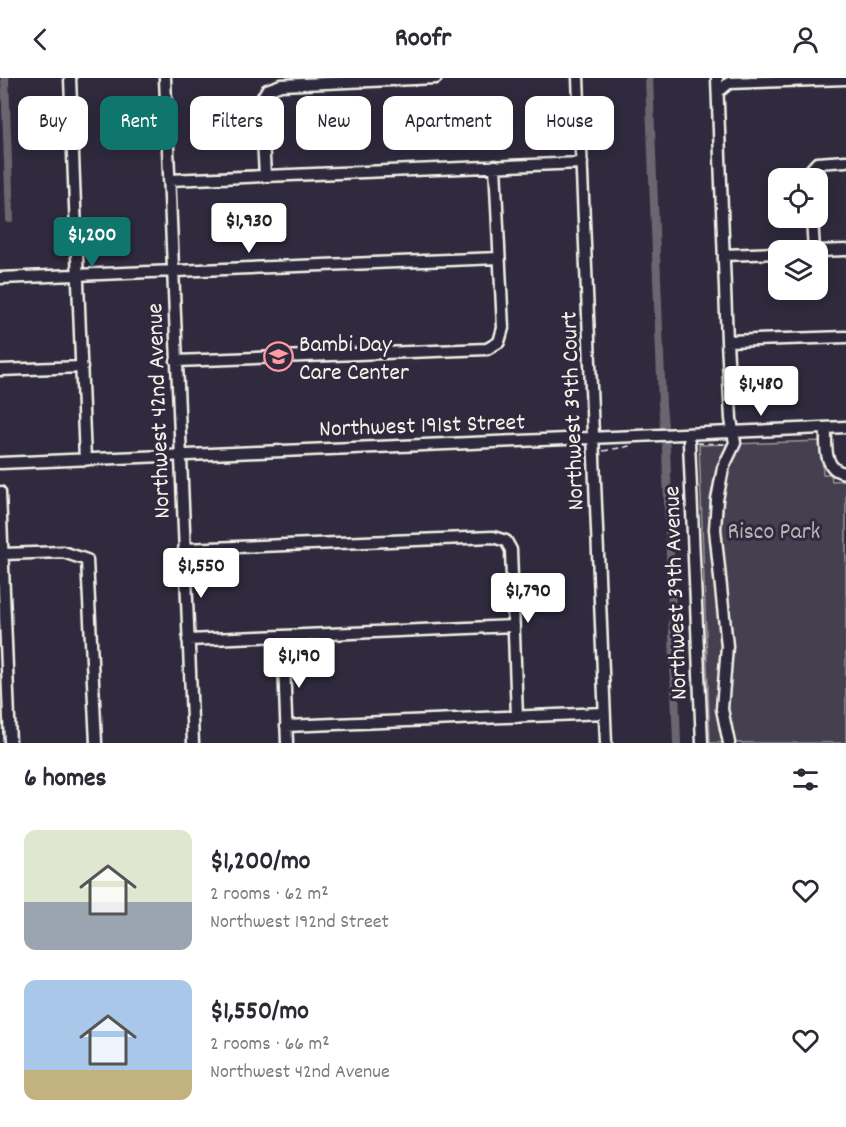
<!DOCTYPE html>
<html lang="en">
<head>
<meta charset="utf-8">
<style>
  :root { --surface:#fff; --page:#f2f2f3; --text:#2b2b33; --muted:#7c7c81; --accent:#0f766e }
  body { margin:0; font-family:Dekko,sans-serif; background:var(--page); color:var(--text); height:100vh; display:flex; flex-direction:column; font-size:22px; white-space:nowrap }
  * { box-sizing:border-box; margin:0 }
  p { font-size:20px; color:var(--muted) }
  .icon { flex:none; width:33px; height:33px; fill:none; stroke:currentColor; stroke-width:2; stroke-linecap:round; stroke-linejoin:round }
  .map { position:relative; height:665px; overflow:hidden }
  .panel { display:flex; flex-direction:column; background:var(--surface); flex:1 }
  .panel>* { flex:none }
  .top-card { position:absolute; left:18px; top:18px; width:810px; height:54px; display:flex; gap:12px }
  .fabs { position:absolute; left:768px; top:90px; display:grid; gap:12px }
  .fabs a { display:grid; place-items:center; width:60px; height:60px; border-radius:12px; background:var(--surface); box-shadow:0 3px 15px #0003; font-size:30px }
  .price { position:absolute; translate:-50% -51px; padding:0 14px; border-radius:6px; background:#fff; color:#222; font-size:20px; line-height:39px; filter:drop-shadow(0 2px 3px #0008) }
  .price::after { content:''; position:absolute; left:50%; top:36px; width:18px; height:14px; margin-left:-9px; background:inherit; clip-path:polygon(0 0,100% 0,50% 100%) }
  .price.selected { background:var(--accent); color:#fff }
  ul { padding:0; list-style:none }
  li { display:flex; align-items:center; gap:18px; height:150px; padding:0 24px }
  li span { display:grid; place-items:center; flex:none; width:168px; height:120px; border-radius:12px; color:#555 }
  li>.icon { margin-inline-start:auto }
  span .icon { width:72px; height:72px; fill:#fffc; stroke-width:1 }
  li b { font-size:26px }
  h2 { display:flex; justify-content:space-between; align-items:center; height:72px; padding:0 24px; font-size:26px }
  .pill { padding:0 21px; border-radius:12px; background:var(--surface); box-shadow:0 3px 15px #0003; font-size:21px; line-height:54px }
  .pill.selected { background:var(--accent); color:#fff }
  header { display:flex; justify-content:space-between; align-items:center; height:78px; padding:0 24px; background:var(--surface); font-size:27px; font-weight:700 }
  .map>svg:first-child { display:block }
  .green { fill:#454050; stroke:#9c989c; stroke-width:1.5 }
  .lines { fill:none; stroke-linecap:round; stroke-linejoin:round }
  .canal { stroke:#6a6670; stroke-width:8 }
  .minor-casing { stroke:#f4f1e8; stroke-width:15 }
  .path { stroke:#f4f1e8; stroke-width:1.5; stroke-dasharray:6 4.5; stroke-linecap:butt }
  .minor { stroke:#2f2a3d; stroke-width:10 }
  .labels { text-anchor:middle; stroke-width:6; stroke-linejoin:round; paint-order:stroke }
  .poi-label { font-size:24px; fill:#f4f1e8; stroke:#2f2a3d; text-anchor:start }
  .street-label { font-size:24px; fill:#f4f1e8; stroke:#2f2a3d }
  .park-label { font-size:24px; fill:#b7b3b3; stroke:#2f2a3d }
</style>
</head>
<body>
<header><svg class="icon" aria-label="back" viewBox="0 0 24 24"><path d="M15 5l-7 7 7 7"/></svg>Roofr<svg class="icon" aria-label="person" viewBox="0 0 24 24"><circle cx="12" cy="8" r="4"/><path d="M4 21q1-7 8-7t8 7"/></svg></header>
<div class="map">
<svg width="846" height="665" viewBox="0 0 846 665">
  <rect width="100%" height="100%" fill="#2f2a3d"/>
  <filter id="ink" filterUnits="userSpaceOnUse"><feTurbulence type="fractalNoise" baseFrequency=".0167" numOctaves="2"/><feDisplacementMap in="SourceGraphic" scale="12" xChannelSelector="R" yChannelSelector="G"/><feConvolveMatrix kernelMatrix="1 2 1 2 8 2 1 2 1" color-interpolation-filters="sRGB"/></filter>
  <g filter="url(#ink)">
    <path class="green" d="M 822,363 L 823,396 L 831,396 L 832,403 L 846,402 L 846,665 L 710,665 L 699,367 Z"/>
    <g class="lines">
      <path class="canal" d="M 5,0 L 10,141
        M 649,0 L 662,326 L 666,371 L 677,665"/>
      <defs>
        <path id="minor" d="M 70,0 L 85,382
          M 165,0 L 193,665
          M 578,0 L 606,665
          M 717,0 L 727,263 L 731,341 L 735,365 L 723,390 L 717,422 L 715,451 L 727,568 L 722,631 L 729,665
          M 718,14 L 729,5 L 846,1
          M 265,98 L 261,22 L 267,12 L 281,7 L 436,0
          M 809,100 L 809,94 L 817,85 L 846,83
          M 169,102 L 582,85
          M 812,140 L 814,172
          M 818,173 L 846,172
          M 724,177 L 778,175
          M 0,200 L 499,180
          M 727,263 L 846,259
          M 176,283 L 487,271 L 499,264 L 503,250 L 495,88
          M 0,292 L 82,289
          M 826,350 C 826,367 823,393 846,395
          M 689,364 L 702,665
          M 0,385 L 846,349
          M 0,414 L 10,665
          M 184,471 L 493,459 L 506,463 L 511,472 L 517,639
          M 3,476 L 63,474 L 87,482 L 96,665
          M 283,558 L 287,665
          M 188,562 L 514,548
          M 286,648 L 604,635"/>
      </defs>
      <use href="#minor" class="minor-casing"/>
      <path class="path" d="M 697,365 L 725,366
        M 603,373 L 630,368"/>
      <use href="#minor" class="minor"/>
    </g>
  </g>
  <defs>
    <symbol id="school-ring" viewBox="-11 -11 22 22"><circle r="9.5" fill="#2f2a3d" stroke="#ff9aa2" stroke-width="1.5"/><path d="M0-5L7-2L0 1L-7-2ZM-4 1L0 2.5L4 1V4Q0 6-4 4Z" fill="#ff9aa2"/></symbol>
  </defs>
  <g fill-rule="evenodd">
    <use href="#school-ring" x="262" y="262" width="33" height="33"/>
  </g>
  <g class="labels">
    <g class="poi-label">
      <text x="299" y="273">Bambi Day<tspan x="299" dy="28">Care Center</tspan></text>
    </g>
    <g class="street-label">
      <text transform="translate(157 333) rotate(-92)" y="8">Northwest 42nd Avenue</text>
      <text transform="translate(571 333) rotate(-92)" y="8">Northwest 39th Court</text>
      <text transform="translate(422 346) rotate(-2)" y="8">Northwest 191st Street</text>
      <text transform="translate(674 515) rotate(-92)" y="8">Northwest 39th Avenue</text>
    </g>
    <g class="park-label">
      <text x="774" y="460">Risco Park</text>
    </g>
  </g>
</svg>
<div class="fabs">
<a><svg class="icon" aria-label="locate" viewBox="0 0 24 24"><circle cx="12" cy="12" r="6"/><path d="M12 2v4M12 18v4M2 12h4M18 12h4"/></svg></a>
<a><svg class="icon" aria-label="layers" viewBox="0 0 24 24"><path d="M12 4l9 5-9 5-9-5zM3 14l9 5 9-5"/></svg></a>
</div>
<b class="price" style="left:249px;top:176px">$1,930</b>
<b class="price selected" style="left:92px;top:190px">$1,200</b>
<b class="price" style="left:761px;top:339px">$1,480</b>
<b class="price" style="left:201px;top:521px">$1,550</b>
<b class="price" style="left:528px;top:546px">$1,790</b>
<b class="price" style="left:299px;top:611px">$1,190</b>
<div class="top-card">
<a class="pill">Buy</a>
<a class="pill selected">Rent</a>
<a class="pill">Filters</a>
<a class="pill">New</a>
<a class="pill">Apartment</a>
<a class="pill">House</a>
</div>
</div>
<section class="panel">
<h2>6 homes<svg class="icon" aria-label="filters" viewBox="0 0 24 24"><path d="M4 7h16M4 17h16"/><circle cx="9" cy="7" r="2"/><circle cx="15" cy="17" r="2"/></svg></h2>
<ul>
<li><span style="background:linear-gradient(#dfe7d0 60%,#9aa5b1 0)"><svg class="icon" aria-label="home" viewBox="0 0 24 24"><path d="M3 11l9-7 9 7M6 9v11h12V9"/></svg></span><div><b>$1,200/mo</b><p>2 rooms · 62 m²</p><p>Northwest 192nd Street</p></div><svg class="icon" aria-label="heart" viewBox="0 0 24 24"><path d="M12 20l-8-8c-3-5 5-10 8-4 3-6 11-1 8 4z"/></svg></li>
<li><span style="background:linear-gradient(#a9c7e8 75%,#c2b280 0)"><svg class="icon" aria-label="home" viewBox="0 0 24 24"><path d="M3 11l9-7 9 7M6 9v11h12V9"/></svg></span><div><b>$1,550/mo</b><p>2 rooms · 66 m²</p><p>Northwest 42nd Avenue</p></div><svg class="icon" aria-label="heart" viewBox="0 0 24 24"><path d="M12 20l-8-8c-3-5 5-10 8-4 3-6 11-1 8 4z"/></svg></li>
</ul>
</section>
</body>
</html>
